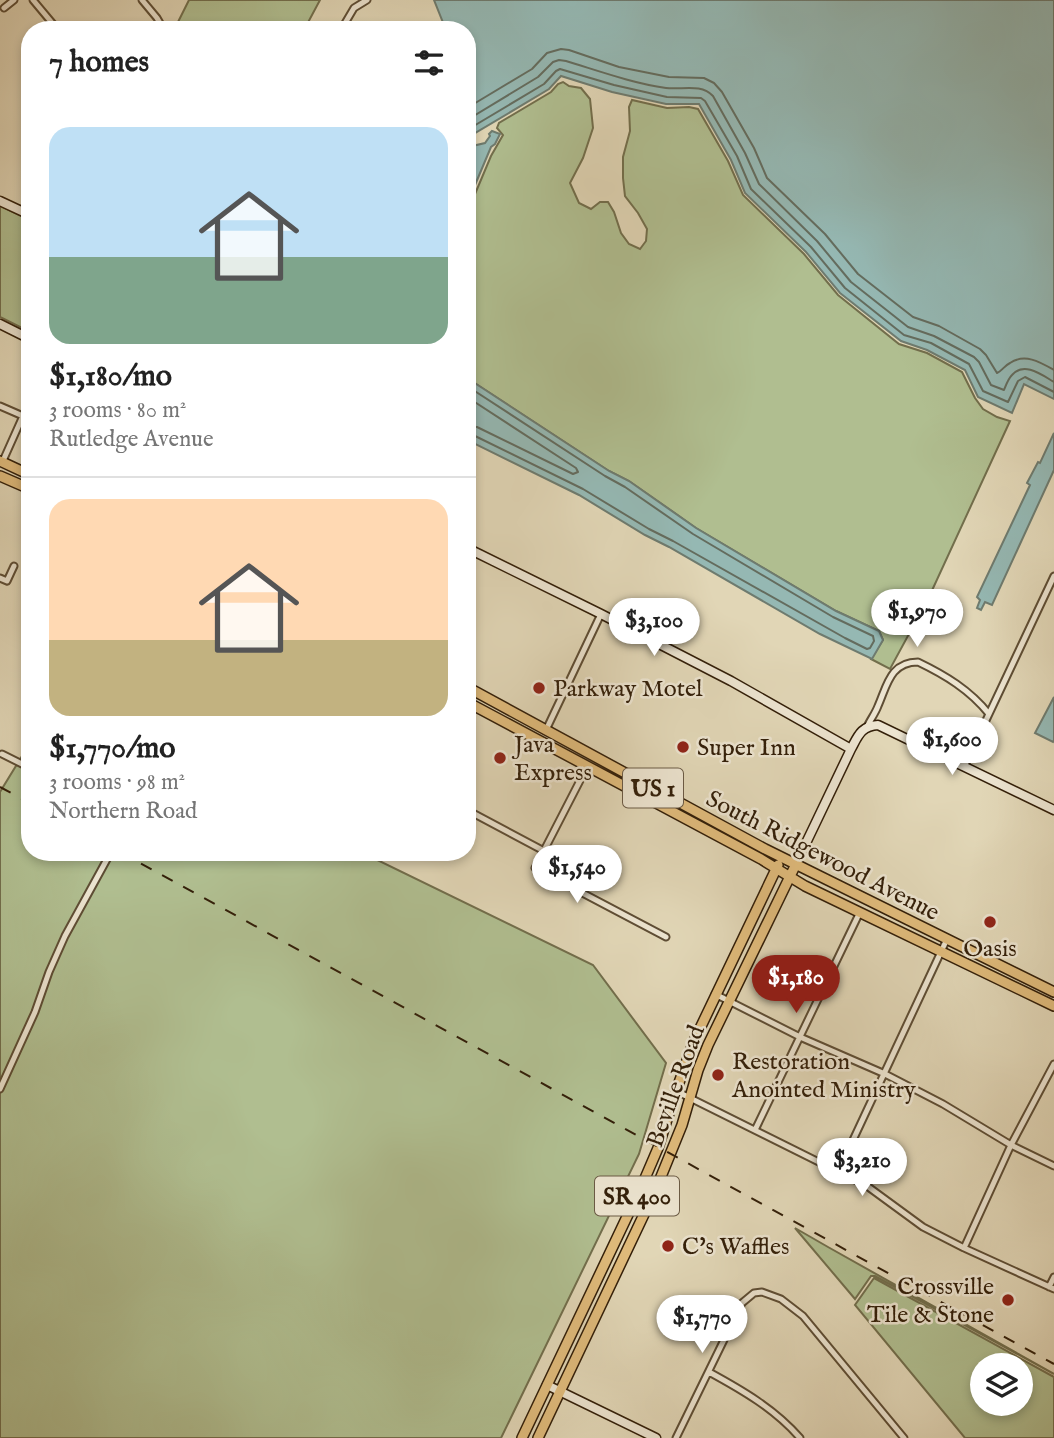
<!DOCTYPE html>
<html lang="en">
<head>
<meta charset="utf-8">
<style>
  :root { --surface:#fff; --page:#f6f6f6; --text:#222; --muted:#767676; --line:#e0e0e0; --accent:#8f2418 }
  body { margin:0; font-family:"IM FELL English",serif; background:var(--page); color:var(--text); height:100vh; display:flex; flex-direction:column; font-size:26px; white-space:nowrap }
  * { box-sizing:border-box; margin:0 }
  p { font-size:23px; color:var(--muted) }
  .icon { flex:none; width:38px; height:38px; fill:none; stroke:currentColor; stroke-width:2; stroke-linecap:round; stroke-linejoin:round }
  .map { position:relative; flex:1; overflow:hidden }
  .details { position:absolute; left:21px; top:21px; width:455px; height:840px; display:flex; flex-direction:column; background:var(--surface); border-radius:28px; box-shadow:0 4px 10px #0003 }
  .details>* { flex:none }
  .tools { position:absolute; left:970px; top:1353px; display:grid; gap:14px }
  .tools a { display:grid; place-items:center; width:63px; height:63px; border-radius:50%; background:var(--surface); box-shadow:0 4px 10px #0003; font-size:35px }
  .price { position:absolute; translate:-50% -60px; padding:0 16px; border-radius:24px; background:#fff; color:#222; font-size:23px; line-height:46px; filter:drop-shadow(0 2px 4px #0008) }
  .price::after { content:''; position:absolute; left:50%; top:42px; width:21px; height:16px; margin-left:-10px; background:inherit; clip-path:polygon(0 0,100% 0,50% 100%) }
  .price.on { background:var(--accent); color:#fff }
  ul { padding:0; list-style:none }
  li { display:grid; align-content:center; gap:14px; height:371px; padding:0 28px }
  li+li { border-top:2px solid var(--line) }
  li span { display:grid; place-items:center; height:217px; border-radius:21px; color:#555 }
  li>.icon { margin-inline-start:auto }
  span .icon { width:126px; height:126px; fill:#fffc; stroke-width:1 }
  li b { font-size:30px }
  h2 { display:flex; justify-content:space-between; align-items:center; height:84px; padding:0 28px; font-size:30px }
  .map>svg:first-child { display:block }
  .green { fill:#b0be90; stroke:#726e4c; stroke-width:2; fill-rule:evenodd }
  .water { fill:#95b8b3; stroke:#6e7b6f; stroke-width:2 }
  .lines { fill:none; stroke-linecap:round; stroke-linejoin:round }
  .shore { stroke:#646c5e; stroke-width:2 }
  .street-casing { stroke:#5e4d34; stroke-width:9 }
  .secondary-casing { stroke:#331f09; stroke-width:11 }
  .primary-casing { stroke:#331f09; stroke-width:12 }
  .street { stroke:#ece4d0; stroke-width:5 }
  .secondary { stroke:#ece4d0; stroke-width:8 }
  .primary { stroke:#e0bb7b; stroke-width:9 }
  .rail { stroke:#331f09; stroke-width:2; stroke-dasharray:12 12; stroke-linecap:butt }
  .poi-dot { fill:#8f2418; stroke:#ece4d0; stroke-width:2.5 }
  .labels { text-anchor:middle; stroke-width:5; stroke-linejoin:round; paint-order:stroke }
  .shield { fill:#ece4d0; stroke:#6a5a45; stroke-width:2 }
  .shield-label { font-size:23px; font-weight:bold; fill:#331f09 }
  .poi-label { font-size:24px; fill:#331f09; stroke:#ece4d0; text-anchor:start }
  .street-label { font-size:24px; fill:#331f09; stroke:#ece4d0 }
</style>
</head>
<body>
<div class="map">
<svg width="1054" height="1438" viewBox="0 0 1054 1438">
  <rect width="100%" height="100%" fill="#e1d6b6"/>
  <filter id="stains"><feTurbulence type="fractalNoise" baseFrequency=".00286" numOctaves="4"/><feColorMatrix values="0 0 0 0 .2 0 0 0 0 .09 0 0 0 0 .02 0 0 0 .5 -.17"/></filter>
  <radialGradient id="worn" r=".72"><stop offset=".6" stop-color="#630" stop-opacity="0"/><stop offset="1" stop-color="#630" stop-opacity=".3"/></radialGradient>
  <path class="green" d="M 189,0 L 320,0 L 304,30 L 174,30 Z
    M 563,82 L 569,86 L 581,88 L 590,99 L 593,128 L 583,158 L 570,183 L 579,203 L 591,209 L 600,202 L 608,202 L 614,212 L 621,233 L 629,244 L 640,249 L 646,241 L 647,229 L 638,213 L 625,196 L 623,178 L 623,157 L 630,131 L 629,107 L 632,100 L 667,108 L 689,107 L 698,109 L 728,161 L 743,195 L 804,254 L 838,295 L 899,344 L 927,353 L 962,372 L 975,398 L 983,409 L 997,417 L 1010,421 L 929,597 L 890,669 L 871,659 L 883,640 L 879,631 L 836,611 L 696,528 L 629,481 L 609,471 L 467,378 L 467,213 L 491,156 L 503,135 L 497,128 L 499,123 L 551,92 L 558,84 Z
    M 0,206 L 30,220 L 30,332 L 0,317 Z
    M 30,743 L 30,852 L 361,852 L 593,965 L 666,1063 L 639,1154 L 501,1438 L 0,1438 L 0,792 Z
    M 795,1228 L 828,1247 L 1054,1374 L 875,1276 L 871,1276 L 855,1299 Z
    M 874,1278 L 1054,1377 L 1054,1438 L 965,1438 L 855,1305 ZM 982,1365 L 1020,1365 L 1020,1404 L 982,1404 Z"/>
  <path class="water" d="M 434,0 L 1054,0 L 1054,399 L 1024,384 L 1012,413 L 978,397 L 965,370 L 927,350 L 901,341 L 840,293 L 806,252 L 745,193 L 731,160 L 699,104 L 666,104 L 612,92 L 561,76 L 549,89 L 472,135 L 470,143 L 472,146 L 485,143 L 490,136 L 489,134 L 492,131 L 500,134 L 495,144 L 491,147 L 467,204 L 467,30 L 446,30 Z
    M 467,378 L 609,471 L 629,481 L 696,528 L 836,611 L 879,631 L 883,640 L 872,659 L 820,634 L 669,547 L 645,535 L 579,495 L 467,440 Z
    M 1054,433 L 1054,470 L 992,605 L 985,602 L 981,610 L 977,608 L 980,600 L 977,597 L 1030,485 L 1027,483 L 1038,462 L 1040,463 Z
    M 1054,697 L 1054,740 L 1053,742 L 1035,733 Z"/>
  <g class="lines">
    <path class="shore" d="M 467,108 L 532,69 L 547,53 L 561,49 L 569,50 L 619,67 L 669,77 L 704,78 L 714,83 L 722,92 L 754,148 L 767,178 L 825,234 L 858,274 L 913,317 L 939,326 L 980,349 L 986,355 L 997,373 C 1002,371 1004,366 1010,363 C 1025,353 1040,362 1054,370
      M 467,120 L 538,77 L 553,62 L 559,60 L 566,61 C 599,71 632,83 666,88 C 682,90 701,83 713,96 L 745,153 L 759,184 L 817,241 L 851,282 L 908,327 L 934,336 L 974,357 L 979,362 L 991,385 L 1004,390 C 1006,385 1008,379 1012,375 C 1024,361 1042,375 1054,382
      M 467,130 L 544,84 L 556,71 L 560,69 L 614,85 L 667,97 L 701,98 L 705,101 L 737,156 L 751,189 L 811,247 L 845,288 L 904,335 L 931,343 L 969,364 L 983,391 L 1008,402 L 1018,381 L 1025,377 L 1054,392
      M 467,386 L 605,476 L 625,487 L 693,534 L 833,617 L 873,636 L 874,641 L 870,648 L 867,649 L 845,638 L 673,541 L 649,529 L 583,489 L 473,435 L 467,434
      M 467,397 L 576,468 L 578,472 L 573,474 L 477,427 L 467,426"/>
    <defs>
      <path id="street" d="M 33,0 L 58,30
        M 142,0 L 157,18 L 164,30
        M 4,8 L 14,0
        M 410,29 L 410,30
        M 341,30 L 354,8 L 367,0
        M 0,406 L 23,416 L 2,463
        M 0,578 L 7,581 L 14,566
        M 867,727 C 870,720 875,714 878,706 C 887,686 890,662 918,662 C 945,675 970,690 989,714
        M 546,730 L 601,614
        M 2,754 L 30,768
        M 587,767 L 535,868 L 666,937
        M 964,767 L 1054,576
        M 467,810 L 544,851
        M 715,994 L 800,1037 L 885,1074 L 943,1104 L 1011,1145 L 1054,1166
        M 0,1089 L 35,1012 L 49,972 L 65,936 L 111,852
        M 676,1091 L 867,1186 L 923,1227 L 964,1248 L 1054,1289
        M 755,1130 L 860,912
        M 839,1170 L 947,939
        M 964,1248 L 1011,1145 L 1054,1064
        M 1049,1287 L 1054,1277
        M 709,1372 C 742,1390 775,1409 800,1438
        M 676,1438 L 742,1303 L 754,1293 L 762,1292 L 781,1299 L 803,1316 L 904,1438"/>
      <path id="secondary" d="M 0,201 L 30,215
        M 0,324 L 30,339
        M 467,548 L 601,614 L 731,681 L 851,749
        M 796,864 L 851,749 C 858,736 861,726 878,725 L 1054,810
        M 547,1385 L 656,1438"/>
      <path id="primary" d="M 0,461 L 30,475
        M 0,476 L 30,489
        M 467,687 L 765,849 L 1054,992
        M 467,702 L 761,859 L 805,886 L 1054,1006
        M 522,1438 L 643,1183 L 658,1148 L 676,1091 L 694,1041 L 778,865
        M 538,1438 L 656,1189 L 682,1125 L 698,1070 L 708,1045 L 796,864"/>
    </defs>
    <use href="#street" class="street-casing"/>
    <use href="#secondary" class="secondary-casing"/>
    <use href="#primary" class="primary-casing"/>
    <use href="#street" class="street"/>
    <use href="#secondary" class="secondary"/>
    <use href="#primary" class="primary"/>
    <path class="rail" d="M 0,787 L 30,803
      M 120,852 L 1054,1364"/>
  </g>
  <g class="poi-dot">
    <circle cx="539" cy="688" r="7"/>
    <circle cx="683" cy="747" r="7"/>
    <circle cx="500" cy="758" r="7"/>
    <circle cx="990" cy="922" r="7"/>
    <circle cx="718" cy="1075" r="7"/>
    <circle cx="668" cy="1246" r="7"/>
    <circle cx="1008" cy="1300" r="7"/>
  </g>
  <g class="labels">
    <g class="shield">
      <rect x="623" y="768.5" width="60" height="39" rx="5"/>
      <rect x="595" y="1176.5" width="84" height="39" rx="5"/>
    </g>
    <g class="shield-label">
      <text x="653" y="796">US 1</text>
      <text x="637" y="1204">SR 400</text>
    </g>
    <g class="poi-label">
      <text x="553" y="696">Parkway Motel</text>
      <text x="514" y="752">Java<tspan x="514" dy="28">Express</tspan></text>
      <text x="697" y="755">Super Inn</text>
      <text x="990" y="956" text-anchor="middle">Oasis</text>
      <text x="732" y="1069">Restoration<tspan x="732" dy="28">Anointed Ministry</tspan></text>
      <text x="682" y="1254">C's Waffles</text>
      <text x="994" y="1294" text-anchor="end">Crossville<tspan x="994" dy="28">Tile &amp; Stone</tspan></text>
    </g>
    <g class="street-label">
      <text transform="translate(823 855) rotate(27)" y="8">South Ridgewood Avenue</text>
      <text transform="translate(675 1086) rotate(-70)" y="8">Beville Road</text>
    </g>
  </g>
  <rect width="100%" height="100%" filter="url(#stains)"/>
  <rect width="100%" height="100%" fill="url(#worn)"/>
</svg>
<div class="tools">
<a><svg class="icon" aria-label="layers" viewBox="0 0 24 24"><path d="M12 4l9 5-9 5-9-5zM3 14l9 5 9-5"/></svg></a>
</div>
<b class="price" style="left:917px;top:649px">$1,970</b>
<b class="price" style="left:654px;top:658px">$3,100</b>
<b class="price" style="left:952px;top:777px">$1,600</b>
<b class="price" style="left:577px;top:905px">$1,540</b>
<b class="price on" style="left:796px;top:1015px">$1,180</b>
<b class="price" style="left:862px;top:1198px">$3,210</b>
<b class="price" style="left:702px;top:1355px">$1,770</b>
<section class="details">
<h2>7 homes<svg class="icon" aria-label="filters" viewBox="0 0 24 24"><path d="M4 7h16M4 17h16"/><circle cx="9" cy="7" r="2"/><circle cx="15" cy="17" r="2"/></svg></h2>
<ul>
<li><span style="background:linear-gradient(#bfe0f5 60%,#7fa58c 0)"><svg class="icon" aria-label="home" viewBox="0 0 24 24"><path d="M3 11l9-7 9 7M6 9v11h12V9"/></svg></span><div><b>$1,180/mo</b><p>3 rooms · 80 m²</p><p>Rutledge Avenue</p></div></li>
<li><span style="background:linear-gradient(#ffd9b3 65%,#c2b280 0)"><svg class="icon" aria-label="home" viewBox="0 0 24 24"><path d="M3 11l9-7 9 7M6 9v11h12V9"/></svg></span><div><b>$1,770/mo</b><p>3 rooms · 98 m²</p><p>Northern Road</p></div></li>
</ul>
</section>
</div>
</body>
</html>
